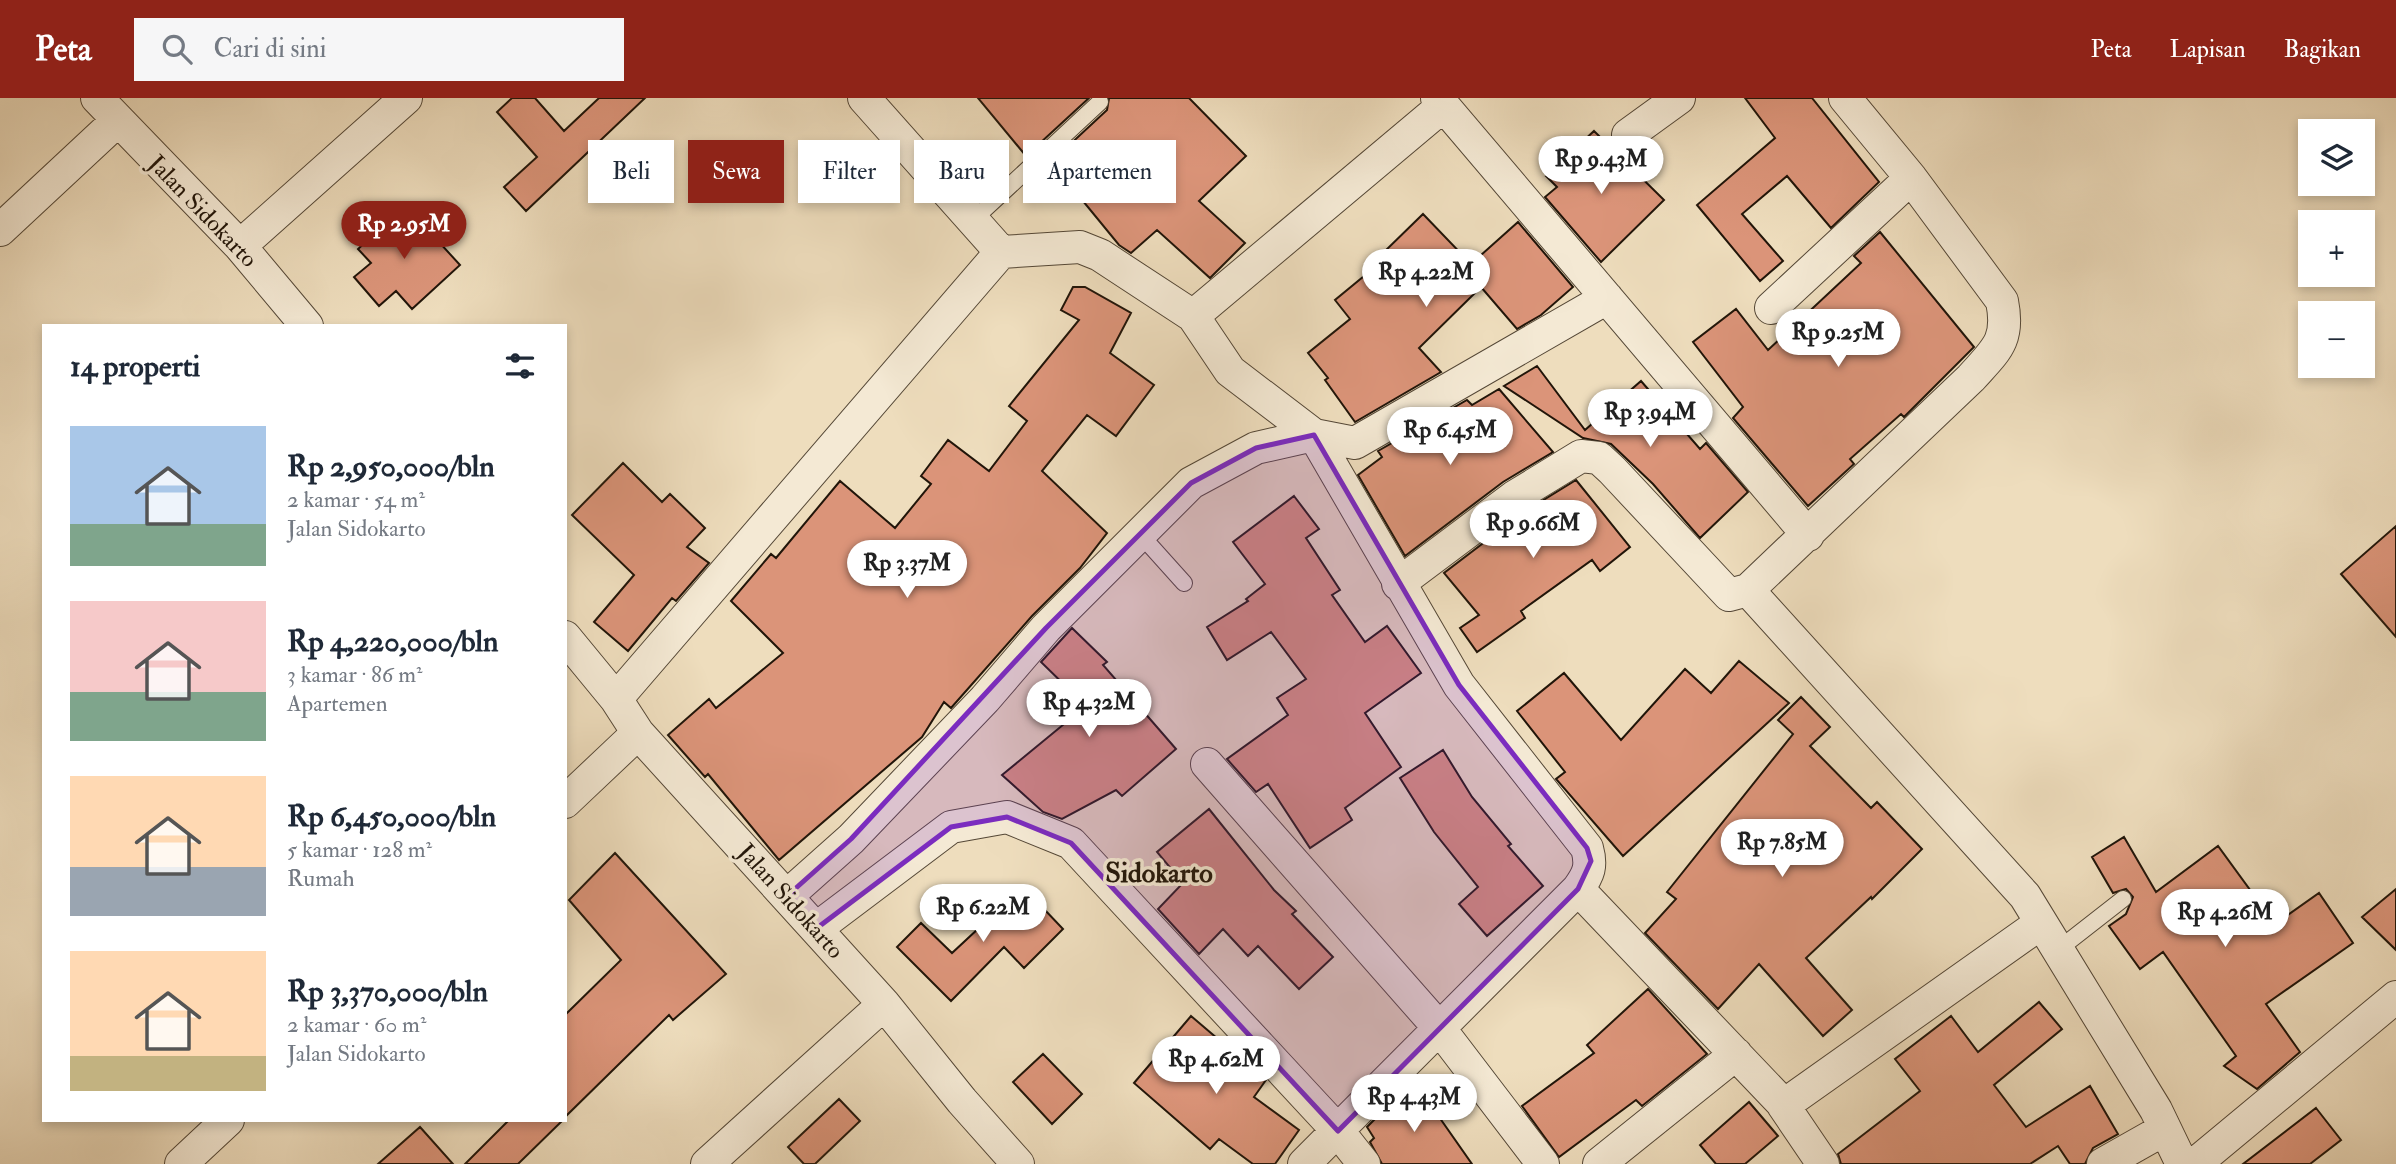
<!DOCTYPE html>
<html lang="id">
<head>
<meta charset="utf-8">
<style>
  :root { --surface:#fff; --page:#f6f6f7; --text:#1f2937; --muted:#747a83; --accent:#8f2418 }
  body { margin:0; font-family:"IM FELL Double Pica",serif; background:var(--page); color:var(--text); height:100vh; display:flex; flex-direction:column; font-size:26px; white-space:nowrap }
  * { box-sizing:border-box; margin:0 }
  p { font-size:23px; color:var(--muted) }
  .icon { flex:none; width:38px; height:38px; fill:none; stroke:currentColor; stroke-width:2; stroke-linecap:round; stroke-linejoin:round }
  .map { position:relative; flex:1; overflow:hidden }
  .panel { position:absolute; left:42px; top:226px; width:525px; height:798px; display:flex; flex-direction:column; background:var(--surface); border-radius:0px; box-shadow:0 4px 10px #0003 }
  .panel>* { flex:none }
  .banner { position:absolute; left:588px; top:42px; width:665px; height:63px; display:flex; gap:14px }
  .tools { position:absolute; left:2298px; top:21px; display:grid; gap:14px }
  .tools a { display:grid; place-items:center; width:77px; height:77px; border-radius:0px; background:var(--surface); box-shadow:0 4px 10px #0003; font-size:35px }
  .price { position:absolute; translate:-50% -60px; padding:0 16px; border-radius:24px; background:#fff; color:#222; font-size:23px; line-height:46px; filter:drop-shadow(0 2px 4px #0008) }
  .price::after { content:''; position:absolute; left:50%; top:42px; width:21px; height:16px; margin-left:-10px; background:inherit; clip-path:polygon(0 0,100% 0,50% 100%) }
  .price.on { background:var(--accent); color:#fff }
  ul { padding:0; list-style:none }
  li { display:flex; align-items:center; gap:21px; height:175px; padding:0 28px }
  li span { display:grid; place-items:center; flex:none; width:196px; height:140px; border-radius:0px; color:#555 }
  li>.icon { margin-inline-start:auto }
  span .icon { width:84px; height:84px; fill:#fffc; stroke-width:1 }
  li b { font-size:30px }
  h2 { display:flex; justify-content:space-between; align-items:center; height:84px; padding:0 28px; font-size:30px }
  .pill { padding:0 24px; border-radius:0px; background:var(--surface); box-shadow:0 4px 10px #0003; font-size:24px; line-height:63px }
  .pill.on { background:var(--accent); color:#fff }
  header { display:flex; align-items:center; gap:42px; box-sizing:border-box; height:98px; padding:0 35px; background:var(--accent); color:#fff }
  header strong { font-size:33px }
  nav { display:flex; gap:38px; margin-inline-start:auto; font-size:24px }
  .search { width:490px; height:63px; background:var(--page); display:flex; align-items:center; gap:18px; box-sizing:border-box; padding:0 24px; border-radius:0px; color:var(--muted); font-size:26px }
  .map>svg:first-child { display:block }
  .building { fill:#db9479; stroke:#211509; stroke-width:2 }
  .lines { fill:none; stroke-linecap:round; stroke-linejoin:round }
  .service-casing { stroke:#544736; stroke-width:18 }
  .minor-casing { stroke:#544736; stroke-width:34 }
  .service { stroke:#f4e9d4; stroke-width:16 }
  .minor { stroke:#f4e9d4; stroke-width:32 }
  .marked { fill:#7b2cbf; fill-opacity:0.2; stroke:#7b2cbf; stroke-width:5; stroke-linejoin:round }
  .labels { text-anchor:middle; stroke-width:7; stroke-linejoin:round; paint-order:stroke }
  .street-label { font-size:24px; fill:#211509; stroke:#f4e9d4 }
  .quarter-label { font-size:28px; font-weight:bold; fill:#211509; stroke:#f4e9d4 }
</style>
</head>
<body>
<header>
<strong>Peta</strong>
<div class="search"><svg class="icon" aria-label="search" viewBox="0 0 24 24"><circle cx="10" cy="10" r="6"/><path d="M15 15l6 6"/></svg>Cari di sini</div>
<nav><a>Peta</a><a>Lapisan</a><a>Bagikan</a></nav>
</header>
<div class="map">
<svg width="2396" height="1066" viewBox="0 0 2396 1066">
  <rect width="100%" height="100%" fill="#eeddbd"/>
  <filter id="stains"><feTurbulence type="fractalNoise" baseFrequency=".00286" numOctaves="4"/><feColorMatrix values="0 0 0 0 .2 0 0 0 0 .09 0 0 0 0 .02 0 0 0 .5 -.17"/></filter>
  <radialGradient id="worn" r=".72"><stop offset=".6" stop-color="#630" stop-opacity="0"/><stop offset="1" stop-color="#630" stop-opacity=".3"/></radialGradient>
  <path class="building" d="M 512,0 L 535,0 L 564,33 L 599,0 L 645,0 L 526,113 L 504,89 L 537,59 L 497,14 Z
    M 978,0 L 1089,0 L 1026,58 Z
    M 1109,0 L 1189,0 L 1246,58 L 1199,103 L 1245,145 L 1210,180 L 1157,132 L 1131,155 L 1119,147 L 1051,64 L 1107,12 Z
    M 1745,0 L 1812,0 L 1879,84 L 1831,130 L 1787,78 L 1742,116 L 1783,163 L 1760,183 L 1697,107 L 1775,40 Z
    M 1594,33 L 1664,102 L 1601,164 L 1545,99 L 1557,89 L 1546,78 Z
    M 406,108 L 460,167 L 412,211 L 396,193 L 379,208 L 354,179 L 371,165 L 358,151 Z
    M 1423,116 L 1471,166 L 1518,124 L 1573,189 L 1541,217 L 1517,231 L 1481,189 L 1419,250 L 1441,274 L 1355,324 L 1325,282 L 1328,280 L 1308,255 L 1350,221 L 1335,202 L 1386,160 L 1382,156 Z
    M 1880,134 L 1974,249 L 1904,319 L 1901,316 L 1850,361 L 1854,366 L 1808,408 L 1733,320 L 1743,309 L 1693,244 L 1736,211 L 1768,252 L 1861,165 L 1854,158 Z
    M 1073,189 L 1085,189 L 1131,215 L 1110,255 L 1154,287 L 1116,338 L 1087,317 L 1042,373 L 1107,435 L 1080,470 L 1032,518 L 951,610 L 944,604 L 922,639 L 779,762 L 708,676 L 705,679 L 668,637 L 709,601 L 716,610 L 783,555 L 731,503 L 771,456 L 776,460 L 840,383 L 895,430 L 931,386 L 921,378 L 948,342 L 989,373 L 1027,323 L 1009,308 L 1079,222 L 1061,212 Z
    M 1537,268 L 1585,332 L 1641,283 L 1700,351 L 1706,345 L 1748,394 L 1700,440 L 1653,386 L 1611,346 L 1583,340 L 1504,288 Z
    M 1499,291 L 1553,354 L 1503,384 L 1405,458 L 1358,377 L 1382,359 L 1378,353 L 1467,302 L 1472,307 Z
    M 623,365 L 662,404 L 670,396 L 705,430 L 687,449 L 709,465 L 676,503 L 672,500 L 628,553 L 594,524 L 634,477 L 572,417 Z
    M 1576,382 L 1630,449 L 1600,473 L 1592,462 L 1521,513 L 1525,520 L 1477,554 L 1460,530 L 1479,517 L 1444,475 L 1524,414 Z
    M 1294,398 L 1319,431 L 1306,440 L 1340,492 L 1332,497 L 1365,544 L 1387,528 L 1421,575 L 1365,615 L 1401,669 L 1345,710 L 1352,722 L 1310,750 L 1268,686 L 1256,694 L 1227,661 L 1288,617 L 1277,600 L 1306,581 L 1271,534 L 1227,562 L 1207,529 L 1248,503 L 1246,501 L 1265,486 L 1233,444 Z
    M 2396,428 L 2396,539 L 2341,476 Z
    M 1072,530 L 1107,564 L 1103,567 L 1176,651 L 1122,698 L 1116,692 L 1062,721 L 1043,714 L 1002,677 L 1086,608 L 1041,564 Z
    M 1739,563 L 1789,605 L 1623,758 L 1556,681 L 1565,674 L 1517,613 L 1564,575 L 1621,642 L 1685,571 L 1711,595 Z
    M 1801,599 L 1830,629 L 1810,648 L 1871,710 L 1877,704 L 1922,751 L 1872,801 L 1871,799 L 1806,860 L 1852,912 L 1823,938 L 1759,866 L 1718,911 L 1645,835 L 1676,801 L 1667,794 L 1793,636 L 1778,622 Z
    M 1443,652 L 1472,699 L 1511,746 L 1508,748 L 1543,788 L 1487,838 L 1459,806 L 1478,789 L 1434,734 L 1400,680 Z
    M 1209,711 L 1274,792 L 1296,813 L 1292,816 L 1333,859 L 1299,891 L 1258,848 L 1248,858 L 1223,831 L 1199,856 L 1158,811 L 1183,785 L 1157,754 Z
    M 2124,739 L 2156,794 L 2218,748 L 2275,826 L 2319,795 L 2353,845 L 2266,906 L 2300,954 L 2257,991 L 2224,968 L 2236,958 L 2163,854 L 2140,871 L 2109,828 L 2126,816 L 2133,799 L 2126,791 L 2113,795 L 2092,759 Z
    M 615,755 L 726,876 L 673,922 L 669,917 L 565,1019 L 565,917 L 621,862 L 569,802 Z
    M 1023,789 L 1063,831 L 1024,870 L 1004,849 L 951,903 L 897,849 L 921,825 L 952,855 Z
    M 2396,791 L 2396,852 L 2362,819 Z
    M 1648,891 L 1707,956 L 1642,1008 L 1636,1002 L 1559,1059 L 1522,1008 L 1594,955 L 1587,947 Z
    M 2039,904 L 2062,931 L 1994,987 L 2026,1029 L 2090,988 L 2118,1036 L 2093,1050 L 2085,1066 L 2070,1066 L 2058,1048 L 2030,1066 L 1841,1066 L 1838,1056 L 1920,993 L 1895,961 L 1951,918 L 1978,954 Z
    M 1191,918 L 1266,982 L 1254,999 L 1299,1032 L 1275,1066 L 1253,1066 L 1219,1041 L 1210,1051 L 1134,985 Z
    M 1043,956 L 1082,996 L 1052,1026 L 1013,984 Z
    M 1416,986 L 1472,1066 L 1382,1066 L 1370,1044 L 1374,1040 L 1367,1029 L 1395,1001 Z
    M 839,1001 L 860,1023 L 815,1066 L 804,1066 L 788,1049 Z
    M 1749,1004 L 1778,1038 L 1745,1066 L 1716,1066 L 1700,1047 Z
    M 2316,1010 L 2341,1042 L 2310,1066 L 2243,1066 Z
    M 509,1022 L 563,1022 L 518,1066 L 465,1066 Z
    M 420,1029 L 453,1066 L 378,1066 Z"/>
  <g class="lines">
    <defs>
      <path id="service" d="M 973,122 L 1100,4
        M 1140,436 L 1184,485
        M 2059,851 L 2123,801"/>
      <path id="minor" d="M 97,0 L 240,148 L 307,228
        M 864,0 L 1001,154 L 1080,149 L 1100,157 L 1193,218 L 1230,273 L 1314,337 L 1459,587 L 1587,750 C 1592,768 1589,776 1578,791 L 1304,1066
        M 1437,0 L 1808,437
        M 1628,37 L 1679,0
        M 0,132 L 117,23
        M 240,148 L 406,0
        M 1771,210 L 1911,80
        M 1193,218 L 1443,8
        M 1398,486 L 1514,399 L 1581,358 L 1599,360 L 1612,372 L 1729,497 L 1748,492 L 1971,280 C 1996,252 2010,243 2002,203 L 1911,80 L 1845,0
        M 1748,492 L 2025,798 L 2156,1012 L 2182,1066
        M 565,539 L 616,601 L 638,635 L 884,906 L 962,1003 L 1018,1066
        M 616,601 L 1001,154
        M 1207,666 L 1440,931 L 1543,1066
        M 565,704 L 638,635
        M 1578,791 L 1784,1007 L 2041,825
        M 787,798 L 851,741 L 985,601 L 1046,530 L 1191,385 L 1256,350 L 1314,337 L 1355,345 L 1607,200
        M 817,830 L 951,729 L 1007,719 L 1071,745 L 1338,1033 L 1364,1066
        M 1783,1007 L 1823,1066
        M 181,1066 L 228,1022
        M 707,1066 L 884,906
        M 1599,1066 L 1736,956
        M 2103,1066 L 2165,1031
        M 2195,1066 L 2396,899"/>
    </defs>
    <use href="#service" class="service-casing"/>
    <use href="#minor" class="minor-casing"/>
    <use href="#service" class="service"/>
    <use href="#minor" class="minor"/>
  </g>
  <path class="marked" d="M 1314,337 L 1459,587 L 1587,750 L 1591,763 L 1578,791 L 1338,1033 L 1071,745 L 1007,719 L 951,729 L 817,830 L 787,798 L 851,741 L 1046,530 L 1191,385 L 1256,350 Z"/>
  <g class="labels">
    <g class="street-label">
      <text transform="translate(203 113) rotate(46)" y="8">Jalan Sidokarto</text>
      <text transform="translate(791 803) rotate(48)" y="8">Jalan Sidokarto</text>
    </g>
    <g class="quarter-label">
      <text x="1159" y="784">Sidokarto</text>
    </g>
  </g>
  <rect width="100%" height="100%" filter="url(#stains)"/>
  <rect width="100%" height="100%" fill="url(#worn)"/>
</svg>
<div class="tools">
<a><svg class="icon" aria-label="layers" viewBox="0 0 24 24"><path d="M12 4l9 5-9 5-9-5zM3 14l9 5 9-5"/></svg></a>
<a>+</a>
<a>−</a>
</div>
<b class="price" style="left:1601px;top:98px">Rp 9.43M</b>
<b class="price on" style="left:404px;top:163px">Rp 2.95M</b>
<b class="price" style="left:1426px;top:211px">Rp 4.22M</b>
<b class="price" style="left:1838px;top:271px">Rp 9.25M</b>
<b class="price" style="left:1650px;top:351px">Rp 3.94M</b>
<b class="price" style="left:1450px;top:369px">Rp 6.45M</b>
<b class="price" style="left:1533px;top:462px">Rp 9.66M</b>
<b class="price" style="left:907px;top:502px">Rp 3.37M</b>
<b class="price" style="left:1089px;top:641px">Rp 4.32M</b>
<b class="price" style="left:1782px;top:781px">Rp 7.85M</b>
<b class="price" style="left:983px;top:846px">Rp 6.22M</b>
<b class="price" style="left:2225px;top:851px">Rp 4.26M</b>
<b class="price" style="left:1216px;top:998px">Rp 4.62M</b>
<b class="price" style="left:1414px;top:1036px">Rp 4.43M</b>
<div class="banner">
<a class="pill">Beli</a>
<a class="pill on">Sewa</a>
<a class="pill">Filter</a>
<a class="pill">Baru</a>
<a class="pill">Apartemen</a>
</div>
<section class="panel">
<h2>14 properti<svg class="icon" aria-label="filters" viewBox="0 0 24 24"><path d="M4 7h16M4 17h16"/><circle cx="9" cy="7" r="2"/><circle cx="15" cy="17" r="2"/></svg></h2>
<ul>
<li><span style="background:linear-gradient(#a9c7e8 70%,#7fa58c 0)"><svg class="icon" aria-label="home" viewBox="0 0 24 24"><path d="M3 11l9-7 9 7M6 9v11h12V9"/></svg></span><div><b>Rp 2,950,000/bln</b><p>2 kamar · 54 m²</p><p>Jalan Sidokarto</p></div></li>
<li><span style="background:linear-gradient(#f6c9c9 65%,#7fa58c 0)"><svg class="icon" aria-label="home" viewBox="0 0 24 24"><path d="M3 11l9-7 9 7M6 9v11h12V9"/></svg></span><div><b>Rp 4,220,000/bln</b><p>3 kamar · 86 m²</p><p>Apartemen</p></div></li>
<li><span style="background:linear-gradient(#ffd9b3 65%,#9aa5b1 0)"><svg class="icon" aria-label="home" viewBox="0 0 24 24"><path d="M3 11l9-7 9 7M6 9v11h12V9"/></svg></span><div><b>Rp 6,450,000/bln</b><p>5 kamar · 128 m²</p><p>Rumah</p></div></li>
<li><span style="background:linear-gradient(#ffd9b3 75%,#c2b280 0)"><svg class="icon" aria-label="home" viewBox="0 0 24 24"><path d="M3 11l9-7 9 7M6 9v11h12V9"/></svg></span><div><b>Rp 3,370,000/bln</b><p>2 kamar · 60 m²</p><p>Jalan Sidokarto</p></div></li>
</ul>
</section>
</div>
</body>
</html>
